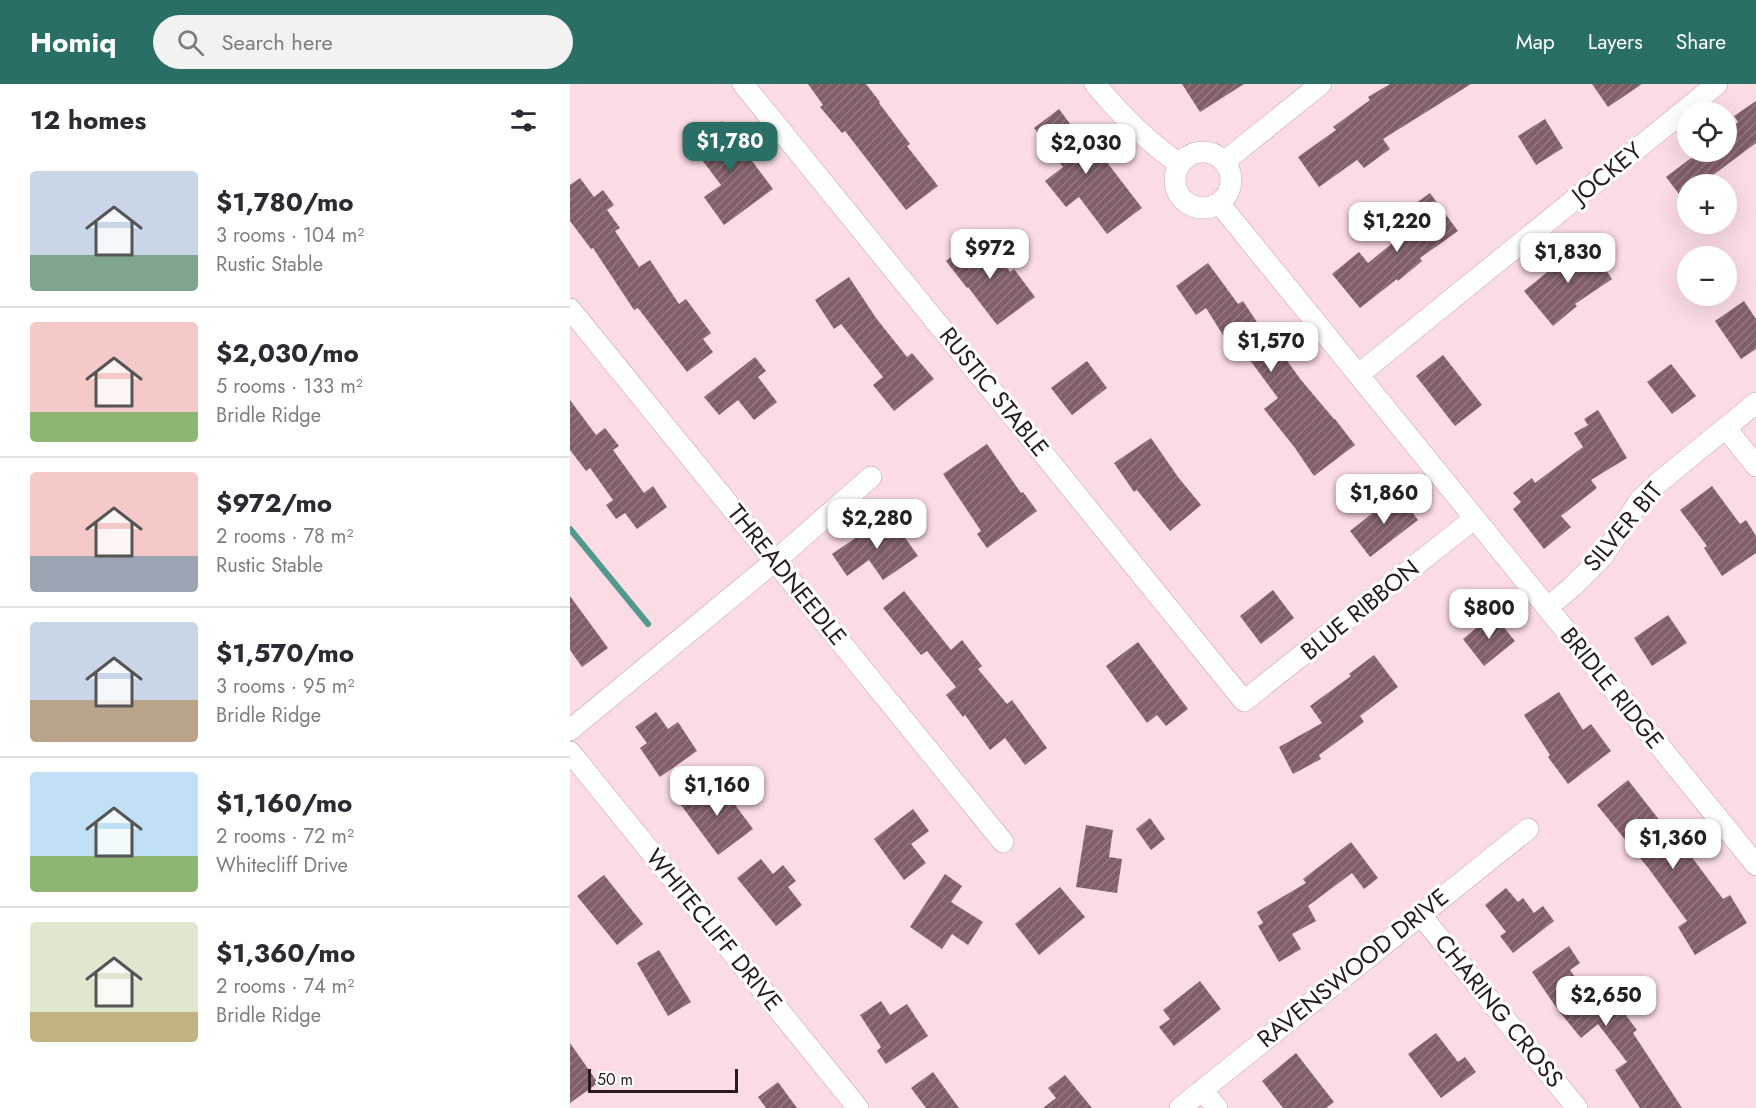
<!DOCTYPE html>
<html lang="en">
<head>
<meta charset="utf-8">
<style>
  :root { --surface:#fff; --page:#f2f2f3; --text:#2b2b33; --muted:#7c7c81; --line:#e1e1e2; --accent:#296f65 }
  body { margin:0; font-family:Jost,sans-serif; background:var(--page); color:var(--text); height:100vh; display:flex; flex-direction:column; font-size:22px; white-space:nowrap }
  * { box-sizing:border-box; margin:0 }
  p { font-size:20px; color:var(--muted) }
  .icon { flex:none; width:33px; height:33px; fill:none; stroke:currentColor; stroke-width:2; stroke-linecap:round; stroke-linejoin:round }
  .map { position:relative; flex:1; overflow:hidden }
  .drawer { display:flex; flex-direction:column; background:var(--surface); width:570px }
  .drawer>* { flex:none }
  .tools { position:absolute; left:1107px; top:18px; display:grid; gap:12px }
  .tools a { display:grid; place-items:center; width:60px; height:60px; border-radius:50%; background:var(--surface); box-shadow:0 6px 24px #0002; font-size:30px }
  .scale { position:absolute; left:18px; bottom:15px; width:150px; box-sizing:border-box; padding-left:6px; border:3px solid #281a1e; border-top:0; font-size:16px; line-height:21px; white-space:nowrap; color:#281a1e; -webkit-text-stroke:4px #fff; paint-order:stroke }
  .price { position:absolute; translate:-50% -51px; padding:0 14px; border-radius:12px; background:#fff; color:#222; font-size:20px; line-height:39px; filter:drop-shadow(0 2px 3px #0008) }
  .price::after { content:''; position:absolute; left:50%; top:36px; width:18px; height:14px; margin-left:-9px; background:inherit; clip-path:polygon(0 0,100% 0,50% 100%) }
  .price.on { background:var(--accent); color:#fff }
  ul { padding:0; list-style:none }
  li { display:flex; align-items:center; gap:18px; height:150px; padding:0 30px }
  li+li { border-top:2px solid var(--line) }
  li span { display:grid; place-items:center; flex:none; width:168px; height:120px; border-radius:6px; color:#555 }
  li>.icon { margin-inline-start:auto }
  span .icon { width:72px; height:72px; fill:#fffc; stroke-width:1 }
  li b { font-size:26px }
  h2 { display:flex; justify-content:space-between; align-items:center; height:72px; padding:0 30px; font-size:26px }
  header { display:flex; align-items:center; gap:36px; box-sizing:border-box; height:84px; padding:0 30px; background:var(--accent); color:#fff }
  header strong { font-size:28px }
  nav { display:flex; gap:33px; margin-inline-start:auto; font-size:21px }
  .search { width:420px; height:54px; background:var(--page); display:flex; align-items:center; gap:15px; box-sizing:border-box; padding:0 21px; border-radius:33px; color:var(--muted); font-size:22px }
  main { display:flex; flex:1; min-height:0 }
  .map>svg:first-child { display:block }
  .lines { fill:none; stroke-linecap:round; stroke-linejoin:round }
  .stream { stroke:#52998d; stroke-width:6 }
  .building { fill:url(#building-hatch) }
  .minor-casing { stroke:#c7a1ac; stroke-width:22 }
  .minor { stroke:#fff; stroke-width:21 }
  .labels { text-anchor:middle; stroke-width:6; stroke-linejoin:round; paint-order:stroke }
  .street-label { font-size:24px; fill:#281a1e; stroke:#fff }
</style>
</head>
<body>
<header>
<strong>Homiq</strong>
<div class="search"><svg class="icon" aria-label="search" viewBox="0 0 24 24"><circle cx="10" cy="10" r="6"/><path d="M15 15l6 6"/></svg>Search here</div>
<nav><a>Map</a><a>Layers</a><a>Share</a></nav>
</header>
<main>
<section class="drawer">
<h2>12 homes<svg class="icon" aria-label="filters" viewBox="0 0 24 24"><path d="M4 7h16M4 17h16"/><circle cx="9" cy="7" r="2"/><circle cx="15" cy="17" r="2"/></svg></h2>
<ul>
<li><span style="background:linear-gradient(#c9d6e8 70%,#7fa58c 0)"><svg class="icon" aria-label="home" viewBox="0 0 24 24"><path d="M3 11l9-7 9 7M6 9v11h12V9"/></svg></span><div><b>$1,780/mo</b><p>3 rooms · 104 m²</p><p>Rustic Stable</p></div></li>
<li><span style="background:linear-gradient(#f6c9c9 75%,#8fb573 0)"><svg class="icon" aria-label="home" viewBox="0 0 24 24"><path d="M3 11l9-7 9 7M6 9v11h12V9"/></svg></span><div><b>$2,030/mo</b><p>5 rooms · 133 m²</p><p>Bridle Ridge</p></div></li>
<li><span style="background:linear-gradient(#f6c9c9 70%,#9aa5b1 0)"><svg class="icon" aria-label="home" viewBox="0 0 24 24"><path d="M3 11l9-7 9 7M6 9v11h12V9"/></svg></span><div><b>$972/mo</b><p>2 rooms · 78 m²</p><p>Rustic Stable</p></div></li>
<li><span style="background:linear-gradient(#c9d6e8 65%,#b9a48a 0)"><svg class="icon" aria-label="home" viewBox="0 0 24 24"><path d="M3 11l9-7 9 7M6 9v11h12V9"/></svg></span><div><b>$1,570/mo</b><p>3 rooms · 95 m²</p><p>Bridle Ridge</p></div></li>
<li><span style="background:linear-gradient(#bfe0f5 70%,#8fb573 0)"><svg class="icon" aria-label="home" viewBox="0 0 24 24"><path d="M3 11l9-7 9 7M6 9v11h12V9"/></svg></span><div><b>$1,160/mo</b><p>2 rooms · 72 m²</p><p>Whitecliff Drive</p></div></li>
<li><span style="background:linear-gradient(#dfe7d0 75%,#c2b280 0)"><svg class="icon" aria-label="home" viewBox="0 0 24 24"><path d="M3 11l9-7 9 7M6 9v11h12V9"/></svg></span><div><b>$1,360/mo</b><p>2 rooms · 74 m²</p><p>Bridle Ridge</p></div></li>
</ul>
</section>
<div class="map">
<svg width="1186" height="1024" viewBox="0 0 1186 1024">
  <defs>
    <pattern id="building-hatch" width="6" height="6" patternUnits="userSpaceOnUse" patternTransform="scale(1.5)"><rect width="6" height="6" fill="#815e68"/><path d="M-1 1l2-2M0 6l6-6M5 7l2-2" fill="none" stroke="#937a81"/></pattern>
  </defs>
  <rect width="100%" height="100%" fill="#fbdbe4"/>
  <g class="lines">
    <path class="stream" d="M 0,445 L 78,540"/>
  </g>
  <path class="building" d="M 238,0 L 296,0 L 310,18 L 309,19 L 340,60 L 337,62 L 368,102 L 336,126 L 275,47 L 272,49 L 250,23 L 253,21 Z
    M 612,0 L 674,0 L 630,28 Z
    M 820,0 L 901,0 L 813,55 L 820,65 L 794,84 L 787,76 L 749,103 L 728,73 L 766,46 L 763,43 L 800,16 L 798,13 Z
    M 1022,0 L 1072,0 L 1038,23 Z
    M 1186,17 L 1186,59 L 1131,100 L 1118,100 L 1118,122 L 1096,93 L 1129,68 L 1156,68 L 1156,46 L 1168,38 L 1164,32 Z
    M 489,25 L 518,64 L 523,60 L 572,124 L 537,150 L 509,113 L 496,123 L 475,97 L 493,83 L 464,44 Z
    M 975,35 L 993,64 L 966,81 L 948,52 Z
    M 152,37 L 203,105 L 154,141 L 134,113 L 151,101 L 120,60 Z
    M 10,94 L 24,113 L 33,106 L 44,121 L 37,126 L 50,144 L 45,147 L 69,183 L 80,176 L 109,220 L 116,215 L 141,249 L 133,255 L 143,268 L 117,288 L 68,224 L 64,226 L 23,164 L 21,165 L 0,137 L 0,101 Z
    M 860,109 L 888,147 L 850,174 L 852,177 L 828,197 L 827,195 L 790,224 L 762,190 L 789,168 L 798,179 L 841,144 L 831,130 Z
    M 411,150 L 440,188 L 444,185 L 465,213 L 427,241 L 398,203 L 397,204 L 376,177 Z
    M 1018,159 L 1042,195 L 1005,220 L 1007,222 L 983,242 L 954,207 L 990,178 Z
    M 638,179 L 668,220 L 673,217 L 700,258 L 702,256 L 731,296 L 764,335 L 765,335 L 785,361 L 744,392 L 725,364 L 694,325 L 708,314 L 668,260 L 661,264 L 636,224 L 626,231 L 606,202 Z
    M 279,193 L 306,234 L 337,273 L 342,269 L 364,295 L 324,327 L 303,301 L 313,293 L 271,240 L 264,245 L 245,216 Z
    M 1174,217 L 1186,235 L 1186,265 L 1171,275 L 1145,237 Z
    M 873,271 L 912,321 L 885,342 L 846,292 Z
    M 185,273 L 196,287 L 188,293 L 207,318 L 184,336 L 168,316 L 149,331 L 134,313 Z
    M 517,277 L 537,304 L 502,331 L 481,304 Z
    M 1101,280 L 1126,312 L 1102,330 L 1077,298 Z
    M 0,316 L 26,351 L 35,344 L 49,362 L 43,366 L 74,409 L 83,402 L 97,423 L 67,445 L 55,429 L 46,435 L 36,421 L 43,416 L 20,384 L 16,387 L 0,366 Z
    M 1028,326 L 1057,374 L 1021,396 L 1027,404 L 991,432 L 1001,443 L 974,465 L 943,425 L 951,418 L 943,409 L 962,394 L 965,399 L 1013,363 L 1004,349 L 1018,341 L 1014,335 Z
    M 581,354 L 608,393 L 631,421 L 600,447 L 567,406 L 564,408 L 544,379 Z
    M 417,360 L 451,409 L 453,408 L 467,427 L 417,464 L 407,450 L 411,447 L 373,390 Z
    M 1142,402 L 1170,440 L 1176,436 L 1186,452 L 1186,469 L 1152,492 L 1134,464 L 1137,462 L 1110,426 Z
    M 828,409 L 848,436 L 800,473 L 780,447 Z
    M 319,431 L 348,472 L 313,496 L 299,476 L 277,492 L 262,470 Z
    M 703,506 L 724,534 L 691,560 L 670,532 Z
    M 334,507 L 381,566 L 392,556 L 412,582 L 408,585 L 437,620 L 442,616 L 477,664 L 455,681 L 435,654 L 420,666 L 395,631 L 393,633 L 376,611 L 386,603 L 357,567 L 351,571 L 313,524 Z
    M 0,512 L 38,564 L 12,583 L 0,566 Z
    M 923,530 L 945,557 L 914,582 L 893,555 Z
    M 1098,531 L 1117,559 L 1082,582 L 1064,554 Z
    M 568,558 L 618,625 L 596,642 L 587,631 L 577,639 L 536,582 Z
    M 804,571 L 828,603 L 790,632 L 794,638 L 749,671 L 751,675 L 723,690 L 709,663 L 752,639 L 740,622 L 781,592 L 779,590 Z
    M 989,608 L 1013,646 L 1021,640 L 1041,667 L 998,700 L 978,673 L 980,671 L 954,631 Z
    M 86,628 L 98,645 L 108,638 L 127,667 L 90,693 L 70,664 L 77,659 L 65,643 Z
    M 146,695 L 183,745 L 148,771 L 111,721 Z
    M 1058,696 L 1119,774 L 1121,772 L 1153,815 L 1160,811 L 1177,839 L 1125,871 L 1108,843 L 1117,837 L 1079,785 L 1027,721 Z
    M 343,725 L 359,747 L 341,760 L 356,779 L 334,796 L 304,755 Z
    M 580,734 L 595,755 L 581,766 L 566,745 Z
    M 516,741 L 543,746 L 539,773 L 552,775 L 547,809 L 506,803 Z
    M 781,758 L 808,794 L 794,805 L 782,789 L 738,822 L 746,837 L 722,850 L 731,865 L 709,878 L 688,842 L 693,839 L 687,828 L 736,799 L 733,795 Z
    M 191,775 L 203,790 L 213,781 L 226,797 L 218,803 L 232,821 L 206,842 L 167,794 Z
    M 375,790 L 392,802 L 381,818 L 413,838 L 398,861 L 382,850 L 372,865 L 340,843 Z
    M 34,791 L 73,840 L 47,861 L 7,812 Z
    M 490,803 L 515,833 L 469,871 L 445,840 Z
    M 936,804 L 948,818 L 953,814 L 964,829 L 973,822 L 984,837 L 943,869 L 930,852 L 936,848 L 915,821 Z
    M 999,862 L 1010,879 L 1000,886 L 1022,917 L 1047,897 L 1063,918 L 1052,926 L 1067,946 L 1063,949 L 1112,1024 L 1070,1024 L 1045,986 L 1057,978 L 1028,940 L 1011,954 L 988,926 L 962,888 Z
    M 89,866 L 121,918 L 98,932 L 67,879 Z
    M 630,897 L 651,925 L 604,962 L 589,943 L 600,935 L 593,926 Z
    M 311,917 L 320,931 L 337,920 L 358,952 L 316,980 L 307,967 L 311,963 L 290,931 Z
    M 866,949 L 888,978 L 895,973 L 906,988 L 871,1014 L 838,970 Z
    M 0,959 L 28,999 L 0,1019 Z
    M 726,969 L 764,1018 L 756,1024 L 713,1024 L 692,997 Z
    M 363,988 L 389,1024 L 356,1024 L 341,1004 Z
    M 495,991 L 522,1024 L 473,1024 L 486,1014 L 478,1004 Z
    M 208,998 L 227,1024 L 196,1024 L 188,1013 Z"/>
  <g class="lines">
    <defs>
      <path id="minor" d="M 173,0 L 674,617 L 905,434
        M 525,0 C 550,30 577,58 610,80
        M605 96a28 28 0 1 1 56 0a28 28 0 1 1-56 0Z
        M 655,77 L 751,0
        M 649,119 L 1186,781
        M 0,225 L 433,758
        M 788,291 L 1147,0
        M 1156,344 L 1186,382
        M 977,524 L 1002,503 L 1033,472 L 1070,416 L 1088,399 L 1186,319
        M 0,646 L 205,477 L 301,393
        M 0,668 L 288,1024
        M 850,830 L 1007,1024
        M 632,1006 L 647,1024
        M 610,1024 L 958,745"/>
    </defs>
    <use href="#minor" class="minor-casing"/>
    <use href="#minor" class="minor"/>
  </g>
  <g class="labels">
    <g class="street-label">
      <text transform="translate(1037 89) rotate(-39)" y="8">JOCKEY</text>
      <text transform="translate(424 308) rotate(51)" y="8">RUSTIC STABLE</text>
      <text transform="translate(1053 443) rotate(-50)" y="8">SILVER BIT</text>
      <text transform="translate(217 491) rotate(51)" y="8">THREADNEEDLE</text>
      <text transform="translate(790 526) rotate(-39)" y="8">BLUE RIBBON</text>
      <text transform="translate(1042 604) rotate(51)" y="8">BRIDLE RIDGE</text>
      <text transform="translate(144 846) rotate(51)" y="8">WHITECLIFF DRIVE</text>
      <text transform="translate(783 884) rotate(-39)" y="8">RAVENSWOOD DRIVE</text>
      <text transform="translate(929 927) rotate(51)" y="8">CHARING CROSS</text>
    </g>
  </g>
</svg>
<div class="tools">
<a><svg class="icon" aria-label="locate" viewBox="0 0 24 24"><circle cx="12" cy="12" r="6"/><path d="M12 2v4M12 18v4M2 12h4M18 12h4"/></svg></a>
<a>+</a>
<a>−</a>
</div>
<div class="scale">50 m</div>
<b class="price on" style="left:160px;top:89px">$1,780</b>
<b class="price" style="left:516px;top:91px">$2,030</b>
<b class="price" style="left:827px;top:169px">$1,220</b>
<b class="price" style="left:420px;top:196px">$972</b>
<b class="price" style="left:998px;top:200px">$1,830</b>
<b class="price" style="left:701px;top:289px">$1,570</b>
<b class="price" style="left:814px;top:441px">$1,860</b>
<b class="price" style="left:307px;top:466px">$2,280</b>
<b class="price" style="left:919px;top:556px">$800</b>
<b class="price" style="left:147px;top:733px">$1,160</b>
<b class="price" style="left:1103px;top:786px">$1,360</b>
<b class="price" style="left:1036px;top:943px">$2,650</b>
</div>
</main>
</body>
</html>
